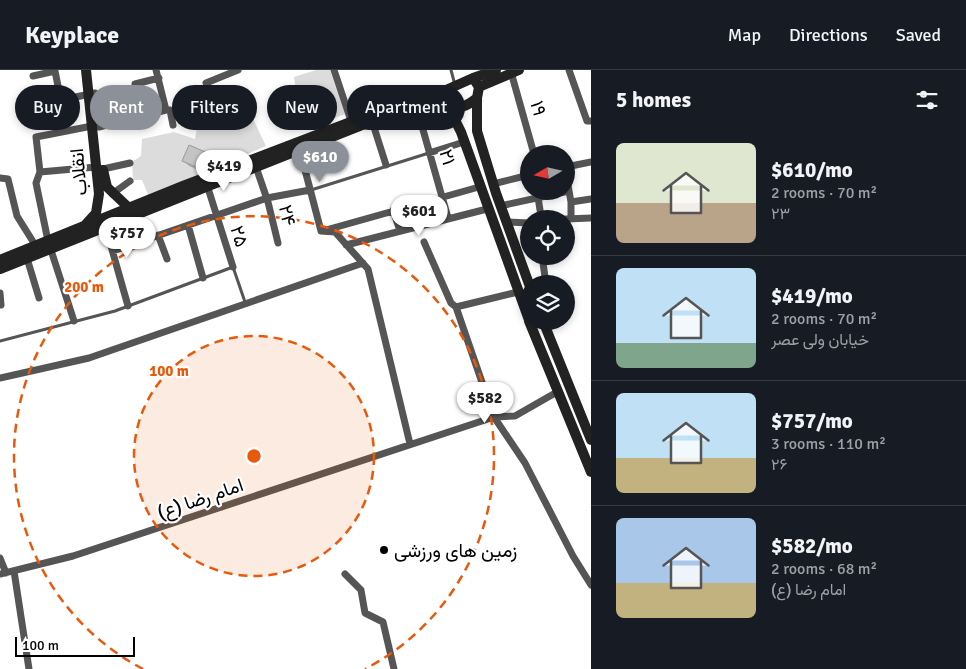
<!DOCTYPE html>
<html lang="en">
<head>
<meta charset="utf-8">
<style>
  :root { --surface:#171b24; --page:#242831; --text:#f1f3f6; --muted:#9ea1a6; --line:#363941; --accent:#8c9099 }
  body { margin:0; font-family:Signika,Vazirmatn,sans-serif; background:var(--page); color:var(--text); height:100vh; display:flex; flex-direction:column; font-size:19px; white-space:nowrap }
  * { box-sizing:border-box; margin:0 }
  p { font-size:16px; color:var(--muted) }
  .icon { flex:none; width:28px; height:28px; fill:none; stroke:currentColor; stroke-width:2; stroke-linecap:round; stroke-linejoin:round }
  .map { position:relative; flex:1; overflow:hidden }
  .drawer { display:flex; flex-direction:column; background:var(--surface); width:375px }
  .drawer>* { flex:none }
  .guide { position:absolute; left:15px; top:15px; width:475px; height:45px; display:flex; gap:10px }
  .needle { width:32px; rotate:261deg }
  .controls { position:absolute; left:520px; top:75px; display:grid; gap:10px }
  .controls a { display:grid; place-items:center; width:55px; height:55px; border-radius:50%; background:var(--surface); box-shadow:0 2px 8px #0003; font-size:25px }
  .scale { position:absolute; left:15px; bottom:12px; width:120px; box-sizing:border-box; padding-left:5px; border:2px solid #000; border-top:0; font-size:14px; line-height:18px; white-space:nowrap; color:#000; -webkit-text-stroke:4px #fff; paint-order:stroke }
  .price { position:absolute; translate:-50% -42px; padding:0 11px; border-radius:18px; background:#fff; color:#222; font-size:16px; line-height:32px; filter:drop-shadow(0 1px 2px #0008) }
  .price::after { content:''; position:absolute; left:50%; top:30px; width:15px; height:11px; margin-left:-8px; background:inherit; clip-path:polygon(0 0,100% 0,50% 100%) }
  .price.selected { background:var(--accent); color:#fff }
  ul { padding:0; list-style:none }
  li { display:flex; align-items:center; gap:15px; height:125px; padding:0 25px }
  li+li { border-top:1px solid var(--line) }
  li span { display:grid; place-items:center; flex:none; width:140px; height:100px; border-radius:8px; color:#555 }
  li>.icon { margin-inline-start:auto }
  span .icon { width:60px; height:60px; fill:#fffc; stroke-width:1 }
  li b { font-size:21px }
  h2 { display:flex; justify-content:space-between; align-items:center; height:60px; padding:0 25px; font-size:21px }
  .chip { padding:0 18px; border-radius:22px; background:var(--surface); box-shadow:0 2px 8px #0003; font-size:18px; line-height:45px }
  .chip.selected { background:var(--accent); color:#fff }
  header { display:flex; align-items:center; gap:30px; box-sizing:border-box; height:70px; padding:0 25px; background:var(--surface); border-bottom:1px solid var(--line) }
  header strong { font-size:24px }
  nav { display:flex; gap:28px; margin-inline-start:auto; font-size:18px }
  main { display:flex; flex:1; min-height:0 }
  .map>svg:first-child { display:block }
  .green { fill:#dcdcdc }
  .shadow { fill:#0003 }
  .building { fill:#c4c4c4; stroke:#999 }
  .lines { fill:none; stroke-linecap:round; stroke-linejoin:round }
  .lane { stroke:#555; stroke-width:3 }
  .street { stroke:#555; stroke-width:7 }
  .secondary { stroke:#222; stroke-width:10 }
  .ring { fill:none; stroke:#e8590c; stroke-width:2.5; stroke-dasharray:9 6 }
  .poi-dot { fill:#000; stroke:#fff; stroke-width:2 }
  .labels { text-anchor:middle; stroke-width:4.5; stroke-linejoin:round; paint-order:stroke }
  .street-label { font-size:19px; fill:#000; stroke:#fff }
  .poi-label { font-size:19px; fill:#000; stroke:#fff; text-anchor:start }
  .centre { fill:#e8590c; stroke:#fff; stroke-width:2.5 }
  .ring-label { font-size:15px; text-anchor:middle; font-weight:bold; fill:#e8590c; stroke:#fff; stroke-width:4.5; stroke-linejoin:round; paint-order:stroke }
</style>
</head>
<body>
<header>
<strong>Keyplace</strong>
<nav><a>Map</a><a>Directions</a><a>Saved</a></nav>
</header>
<main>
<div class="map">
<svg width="591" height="599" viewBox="0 0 591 599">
  <rect width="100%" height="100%" fill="#fff"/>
  <path class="green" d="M 316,0 L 330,0 L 345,44 L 302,60 L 294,7 Z
    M 253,49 L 266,76 L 149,127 L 142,110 L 133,110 L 132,92 L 141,86 L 142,69 L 174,62 L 195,69 L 197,58 Z"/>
  <path class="shadow" d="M 190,77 L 210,85 L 215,91 L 209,105 L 189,96 L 184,91 Z"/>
  <path class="building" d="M 189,75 L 210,84 L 203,100 L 182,91 Z"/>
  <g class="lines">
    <path class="lane" d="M 451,0 L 455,15
      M 311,120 L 429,83
      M 0,271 L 115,241 L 233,197 L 245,232"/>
    <path class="street" d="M 156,0 L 166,40 L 170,40 L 173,55
      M 334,0 L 352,54
      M 569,0 L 587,51 L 591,51
      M 511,2 L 534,84
      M 33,6 L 55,1 L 67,61
      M 206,13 L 238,0
      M 135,14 L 159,8
      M 41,28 L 60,25
      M 61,30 L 95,23
      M 416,35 L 448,148
      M 372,51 L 386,95
      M 299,77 L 321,161
      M 429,83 L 464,72
      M 256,97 L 268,132 L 278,173
      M 566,97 L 591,92
      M 40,102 L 96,97 L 103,99 L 130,93
      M 566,104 L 571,132 L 571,148
      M 0,108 L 8,109 L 17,146 L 37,178
      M 493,114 L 529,105
      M 207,115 L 233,197
      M 112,124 L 130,111
      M 538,127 L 540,140
      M 571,132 L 591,129
      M 500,136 L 569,121
      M 393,140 L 400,161
      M 566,149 L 591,148
      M 506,152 L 529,153
      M 105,155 L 128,236
      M 188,155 L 203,208
      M 326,160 L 479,117
      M 321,161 L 335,162 L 368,199 L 410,374
      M 158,165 L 167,189
      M 424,172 L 451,233 L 456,237 L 494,347 L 525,393 L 573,486 L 591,515
      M 346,175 L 487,139
      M 113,181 L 267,128 L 310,120
      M 26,185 L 39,228
      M 542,186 L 546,214
      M 0,223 L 1,235
      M 456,237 L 518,222
      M 74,251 L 48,171 L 36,113 L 40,102 L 36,67 L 92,56 L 99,57 L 166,40
      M 0,308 L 89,288 L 363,193
      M 0,488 L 6,503
      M 14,501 L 29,599
      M 0,504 L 73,486 L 494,347 L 515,346 L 557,322
      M 345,504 L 361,520 L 365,543 L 383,552 L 394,599"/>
    <path class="secondary" d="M 473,8 L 496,0
      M 479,17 L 519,0
      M 477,28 L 477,61 L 496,123 L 529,214
      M 448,36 L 461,62 L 529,250
      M 103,100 L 107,117 L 129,138 L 131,143
      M 86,154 L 96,143 L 99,124 L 86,0
      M 0,190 L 183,116 L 424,24 L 446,20 L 473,8 L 479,17 L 477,28 C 467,36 461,39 448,36 C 444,30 443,26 446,20
      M 0,199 L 362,55 L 416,35 L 445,32
      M 529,251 L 591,402
      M 543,251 L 591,370"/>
  </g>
  <circle cx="254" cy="386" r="120" fill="#e8590c" fill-opacity=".12"/>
  <g class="ring">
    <circle cx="254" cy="386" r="120"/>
    <path d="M143 599A240 240 0 1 1 365 599"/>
  </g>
  <circle class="poi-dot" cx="384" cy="480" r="5"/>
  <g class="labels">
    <g class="street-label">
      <text transform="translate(539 38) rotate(74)" y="7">۱۹</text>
      <text transform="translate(448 87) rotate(74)" y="7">۲۱</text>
      <text transform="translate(78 102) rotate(-95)" y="7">انقلاب</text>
      <text transform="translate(288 145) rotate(77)" y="7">۲۴</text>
      <text transform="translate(240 166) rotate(73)" y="7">۲۵</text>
      <text transform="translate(200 428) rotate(-19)" y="7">امام رضا (ع)</text>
    </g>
    <g class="poi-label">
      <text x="394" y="487">زمین های ورزشی</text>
    </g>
  </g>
  <circle cx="254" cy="386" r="8" class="centre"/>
  <g class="ring-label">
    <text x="84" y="222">200 m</text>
    <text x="169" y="306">100 m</text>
  </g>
</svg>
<div class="controls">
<a><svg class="needle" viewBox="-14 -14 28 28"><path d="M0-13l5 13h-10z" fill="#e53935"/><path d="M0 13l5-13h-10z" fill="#9ea1a6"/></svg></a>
<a><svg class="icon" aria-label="locate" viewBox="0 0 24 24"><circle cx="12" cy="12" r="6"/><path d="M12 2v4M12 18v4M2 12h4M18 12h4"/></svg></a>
<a><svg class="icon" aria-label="layers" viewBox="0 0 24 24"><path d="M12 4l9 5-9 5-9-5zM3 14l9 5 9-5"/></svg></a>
</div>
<div class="scale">100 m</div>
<b class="price selected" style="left:320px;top:113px">$610</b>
<b class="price" style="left:224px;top:122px">$419</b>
<b class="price" style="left:419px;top:167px">$601</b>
<b class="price" style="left:127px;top:189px">$757</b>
<b class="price" style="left:485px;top:354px">$582</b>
<div class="guide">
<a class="chip">Buy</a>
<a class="chip selected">Rent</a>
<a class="chip">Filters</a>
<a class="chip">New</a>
<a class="chip">Apartment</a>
</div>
</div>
<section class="drawer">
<h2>5 homes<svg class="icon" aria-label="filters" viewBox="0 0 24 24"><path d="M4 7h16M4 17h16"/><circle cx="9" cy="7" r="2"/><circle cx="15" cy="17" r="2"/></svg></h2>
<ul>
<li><span style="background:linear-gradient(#dfe7d0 60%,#b9a48a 0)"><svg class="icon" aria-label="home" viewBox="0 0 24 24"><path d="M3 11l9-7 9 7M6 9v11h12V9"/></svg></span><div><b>$610/mo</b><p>2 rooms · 70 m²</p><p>۲۳</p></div></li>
<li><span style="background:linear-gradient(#bfe0f5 75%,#7fa58c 0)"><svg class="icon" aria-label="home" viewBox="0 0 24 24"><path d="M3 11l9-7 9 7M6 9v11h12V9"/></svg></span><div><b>$419/mo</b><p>2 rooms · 70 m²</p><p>خیابان ولی عصر</p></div></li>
<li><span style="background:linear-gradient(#bfe0f5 65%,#c2b280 0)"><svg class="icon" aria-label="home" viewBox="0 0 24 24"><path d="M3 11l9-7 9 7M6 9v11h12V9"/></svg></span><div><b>$757/mo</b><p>3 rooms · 110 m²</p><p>۲۶</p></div></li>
<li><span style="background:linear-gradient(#a9c7e8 65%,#c2b280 0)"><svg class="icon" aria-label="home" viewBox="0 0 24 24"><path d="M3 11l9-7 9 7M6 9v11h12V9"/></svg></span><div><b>$582/mo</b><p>2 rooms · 68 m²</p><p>امام رضا (ع)</p></div></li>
</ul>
</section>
</main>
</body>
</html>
